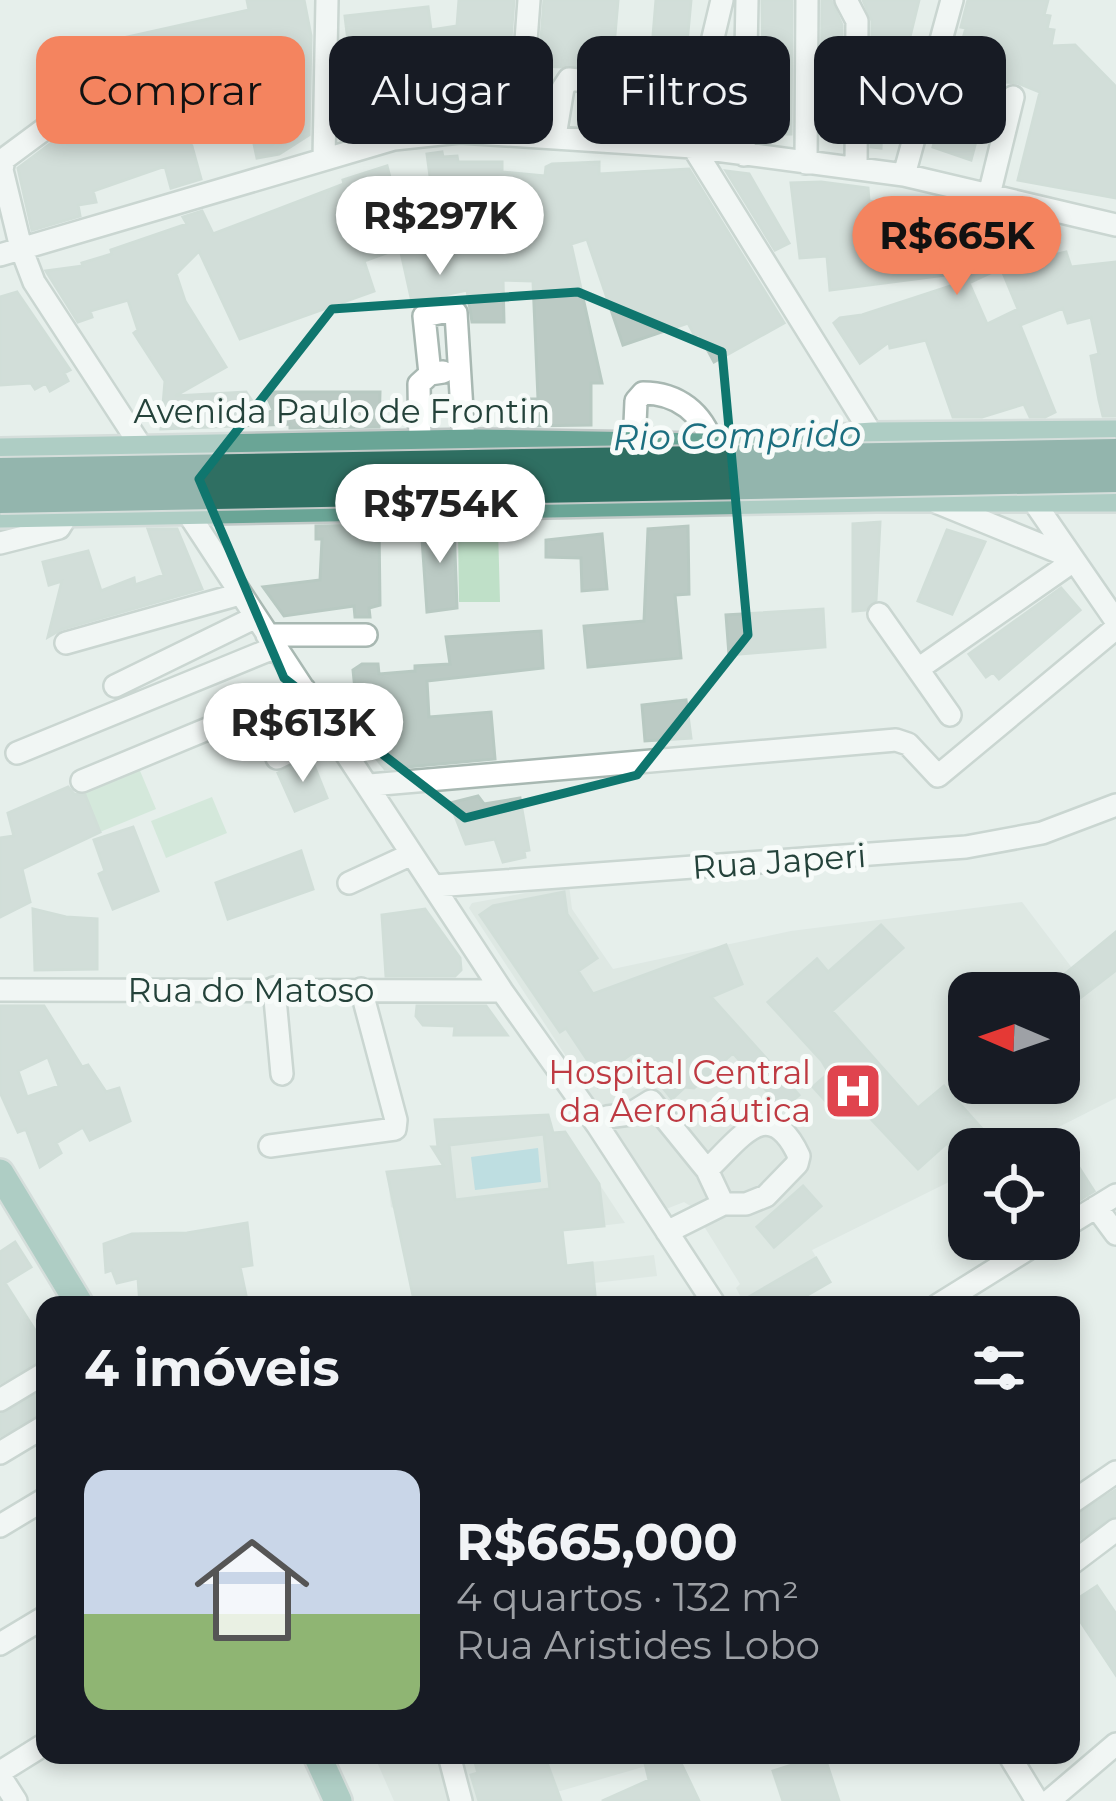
<!DOCTYPE html>
<html lang="pt">
<head>
<meta charset="utf-8">
<style>
  :root { --surface:#171b24; --page:#242831; --text:#f1f3f6; --muted:#9ea1a6; --accent:#f4845f }
  body { margin:0; font-family:Montserrat,sans-serif; background:var(--page); color:var(--text); height:100vh; display:flex; flex-direction:column; font-size:45px; white-space:nowrap }
  * { box-sizing:border-box; margin:0 }
  p { font-size:39px; color:var(--muted) }
  .icon { flex:none; width:66px; height:66px; fill:none; stroke:currentColor; stroke-width:2; stroke-linecap:round; stroke-linejoin:round }
  .map { position:relative; flex:1; overflow:hidden }
  .side { position:absolute; left:36px; top:1296px; width:1044px; height:468px; display:flex; flex-direction:column; background:var(--surface); border-radius:24px; box-shadow:0 6px 18px #0003 }
  .side>* { flex:none }
  .hud { position:absolute; left:36px; top:36px; width:1044px; height:108px; display:flex; gap:24px }
  .needle { width:78px; rotate:272deg }
  .controls { position:absolute; left:948px; top:972px; display:grid; gap:24px }
  .controls a { display:grid; place-items:center; width:132px; height:132px; border-radius:24px; background:var(--surface); box-shadow:0 6px 18px #0003; font-size:60px }
  .price { position:absolute; translate:-50% -102px; padding:0 27px; border-radius:42px; background:#fff; color:#222; font-size:39px; line-height:78px; filter:drop-shadow(0 3px 6px #0008) }
  .price::after { content:''; position:absolute; left:50%; top:72px; width:36px; height:27px; margin-left:-18px; background:inherit; clip-path:polygon(0 0,100% 0,50% 100%) }
  .price.selected { background:var(--accent); color:#111 }
  ul { padding:0; list-style:none }
  li { display:flex; align-items:center; gap:36px; height:300px; padding:0 48px }
  li span { display:grid; place-items:center; flex:none; width:336px; height:240px; border-radius:24px; color:#555 }
  li>.icon { margin-inline-start:auto }
  span .icon { width:144px; height:144px; fill:#fffc; stroke-width:1 }
  li b { font-size:51px }
  h2 { display:flex; justify-content:space-between; align-items:center; height:144px; padding:0 48px; font-size:51px }
  .chip { padding:0 42px; border-radius:24px; background:var(--surface); box-shadow:0 6px 18px #0003; font-size:42px; line-height:108px }
  .chip.selected { background:var(--accent); color:#111 }
  .map>svg:first-child { display:block }
  .built { fill:#d4dfda; fill-rule:evenodd }
  .green { fill:#bfe0c8 }
  .water { fill:#8ec9d4 }
  .building { fill:#bbcac4; stroke:#b8c9c2; stroke-width:3; fill-rule:evenodd }
  .lines { fill:none; stroke-linecap:round; stroke-linejoin:round }
  .minor-casing { stroke:#a8b8b2; stroke-width:26 }
  .major-casing { stroke:#c2cac8; stroke-width:32 }
  .minor { stroke:#fff; stroke-width:21 }
  .major { stroke:#6aa596; stroke-width:27 }
  .highway-bridge-casing { stroke:#c2cac8; stroke-width:34; stroke-linecap:butt }
  .highway-bridge { stroke:#2f6f62; stroke-width:30 }
  .marked { fill:none; stroke:#0f766e; stroke-width:9; stroke-linejoin:round }
  .labels { text-anchor:middle; stroke-width:10; stroke-linejoin:round; paint-order:stroke }
  .street-label { font-size:33px; fill:#24423a; stroke:#f7fbf9 }
  .health-label { font-size:33px; fill:#be3a42; stroke:#f7fbf9; text-anchor:end }
  .water-label { font-size:36px; font-style:italic; fill:#1c6f80; stroke:#f7fbf9 }
</style>
</head>
<body>
<div class="map">
<svg width="1116" height="1801" viewBox="0 0 1116 1801">
  <rect width="100%" height="100%" fill="#e6efeb"/>
  <path class="built" d="M 569,885 L 572,909 L 613,969 L 791,931 L 1022,902 L 1072,968 L 1116,932 L 1116,1098 L 1015,1149 L 969,1149 L 969,1172 L 812,1250 L 830,1282 L 790,1305 L 745,1305 L 736,1288 L 740,1284 L 692,1207 L 684,1202 L 666,1209 L 469,908 L 472,903 ZM 969,993 L 1059,993 L 1059,1083 L 969,1083 Z
    M 565,1132 L 625,1223 L 563,1230 L 566,1265 L 654,1255 L 657,1276 L 594,1283 L 596,1305 L 391,1207 L 387,1172 L 442,1166 L 432,1147 Z
    M 374,1755 L 684,1755 L 526,1801 L 394,1801 Z"/>
  <path class="green" d="M 498,528 L 500,602 L 459,602 L 458,530 Z
    M 138,766 L 156,809 L 100,832 L 83,789 Z
    M 212,797 L 227,833 L 166,858 L 151,821 Z"/>
  <path class="water" d="M 538,1148 L 541,1182 L 475,1190 L 471,1157 Z"/>
  <path class="building" d="M 247,0 L 304,0 L 311,36 L 309,135 L 279,154 L 257,158 L 251,130 L 191,143 L 201,179 L 171,188 L 165,166 L 93,191 L 96,202 L 78,205 L 80,216 L 32,230 L 18,168 L 90,114 L 95,123 L 106,105 L 112,109 L 146,102 L 127,37 L 249,10 ZM 293,46 L 296,92 L 261,95 L 253,56 Z
    M 459,0 L 514,0 L 509,64 L 504,67 L 430,62 L 425,116 L 340,123 L 341,41 L 348,41 L 345,16 L 428,7 L 431,30 L 457,26 Z
    M 544,0 L 618,0 L 612,69 L 539,66 Z
    M 656,0 L 691,0 L 684,75 L 650,72 Z
    M 762,0 L 792,0 L 791,134 L 764,134 Z
    M 822,0 L 831,0 L 842,25 L 841,135 L 821,133 Z
    M 863,0 L 919,0 L 891,114 L 883,99 L 881,148 L 871,147 L 872,21 Z
    M 968,0 L 1048,0 L 1044,15 L 1050,16 L 1047,29 L 1054,30 L 1051,46 L 1075,45 L 1116,87 L 1116,198 L 1018,180 L 1040,92 L 1018,83 L 992,81 L 971,160 L 933,147 L 966,28 L 961,27 Z
    M 103,44 L 116,61 L 78,86 L 67,72 Z
    M 442,152 L 443,157 L 457,156 L 458,162 L 502,162 L 502,172 L 545,176 L 546,167 L 552,164 L 599,162 L 599,174 L 689,169 L 784,323 L 714,362 L 699,334 L 695,336 L 688,323 L 623,345 L 587,239 L 571,244 L 602,383 L 591,383 L 591,425 L 526,426 L 526,399 L 538,399 L 533,281 L 503,280 L 504,322 L 472,322 L 467,290 L 412,302 L 400,248 L 364,261 L 374,291 L 240,339 L 199,251 L 176,274 L 185,301 L 226,367 L 175,396 L 246,392 L 262,416 L 273,410 L 265,392 L 380,392 L 379,427 L 290,428 L 290,424 L 161,429 L 165,381 L 134,333 L 138,330 L 128,300 L 90,311 L 92,317 L 78,322 L 46,271 L 83,266 L 82,263 L 112,254 L 111,250 L 187,224 L 183,217 L 202,211 L 213,234 L 344,184 L 343,180 L 387,166 L 401,220 L 428,214 L 432,191 L 427,154 Z
    M 726,171 L 749,174 L 789,243 L 775,250 Z
    M 821,182 L 868,188 L 869,201 L 918,209 L 915,227 L 938,215 L 947,235 L 966,226 L 971,236 L 978,232 L 987,251 L 1001,242 L 1038,248 L 1045,257 L 1066,252 L 1071,267 L 1116,262 L 1116,416 L 1103,416 L 1099,400 L 1091,356 L 1099,354 L 1091,317 L 1068,323 L 1063,308 L 1020,325 L 1055,412 L 1045,417 L 1030,417 L 1024,404 L 982,417 L 953,417 L 926,340 L 890,348 L 889,342 L 860,363 L 834,323 L 840,318 L 862,315 L 963,282 L 961,273 L 830,290 L 827,256 L 800,258 L 791,183 ZM 1001,268 L 1018,309 L 987,324 L 969,283 Z
    M 17,292 L 70,370 L 64,373 L 68,381 L 50,391 L 46,383 L 35,389 L 31,383 L 0,385 L 0,297 Z
    M 880,522 L 876,600 L 865,610 L 853,611 L 853,524 Z
    M 421,524 L 454,524 L 457,608 L 427,612 Z
    M 379,525 L 380,605 L 369,608 L 370,617 L 355,617 L 354,606 L 284,616 L 263,587 L 320,580 L 322,539 L 316,539 L 316,526 Z
    M 688,526 L 689,594 L 675,595 L 681,658 L 588,667 L 584,626 L 644,621 L 648,529 Z
    M 148,529 L 177,529 L 202,589 L 62,629 L 48,637 L 62,581 L 49,585 L 43,562 L 88,551 L 101,591 L 134,578 L 135,585 L 164,575 Z
    M 947,530 L 985,542 L 952,614 L 918,601 Z
    M 602,534 L 607,589 L 582,591 L 581,558 L 546,557 L 546,540 Z
    M 1061,588 L 1080,610 L 999,679 L 993,672 L 986,677 L 969,654 Z
    M 823,609 L 825,647 L 729,655 L 726,615 Z
    M 541,631 L 543,668 L 427,681 L 429,717 L 491,712 L 495,759 L 385,769 L 360,739 L 353,670 L 362,664 L 378,664 L 379,674 L 415,671 L 415,666 L 450,664 L 446,637 Z
    M 686,700 L 691,738 L 645,741 L 642,705 Z
    M 311,758 L 327,798 L 295,811 L 278,773 Z
    M 68,787 L 74,794 L 85,795 L 100,832 L 22,869 L 30,902 L 0,917 L 0,838 L 14,836 L 8,813 Z
    M 478,796 L 484,804 L 520,798 L 529,850 L 524,851 L 525,857 L 503,862 L 495,839 L 466,844 L 450,803 Z
    M 133,827 L 158,891 L 113,909 L 99,874 L 105,871 L 94,840 Z
    M 301,851 L 313,889 L 228,919 L 216,883 Z
    M 564,892 L 567,914 L 597,958 L 578,971 L 593,994 L 726,945 L 742,984 L 711,997 L 799,1095 L 783,1109 L 733,1053 L 694,1088 L 685,1087 L 672,1099 L 634,1052 L 607,1071 L 612,1077 L 598,1087 L 585,1068 L 590,1064 L 566,1028 L 560,1032 L 480,915 L 493,906 Z
    M 33,909 L 66,917 L 97,919 L 97,969 L 35,970 Z
    M 425,909 L 460,958 L 461,970 L 455,976 L 386,976 L 382,915 Z
    M 881,925 L 903,948 L 832,1011 L 918,1108 L 944,1086 L 992,1140 L 980,1149 L 969,1149 L 969,1169 L 947,1143 L 918,1169 L 856,1103 L 840,1117 L 813,1087 L 829,1073 L 822,1061 L 768,1002 L 817,959 L 828,972 Z
    M 1116,932 L 1116,970 L 1080,998 L 1066,973 Z
    M 0,1006 L 44,1006 L 82,1067 L 88,1065 L 106,1092 L 119,1088 L 130,1121 L 90,1140 L 83,1127 L 56,1143 L 61,1153 L 40,1167 L 26,1129 L 18,1132 L 0,1092 ZM 48,1057 L 59,1086 L 27,1097 L 18,1071 Z
    M 417,1006 L 486,1006 L 507,1035 L 454,1035 L 455,1026 L 423,1025 L 416,1016 Z
    M 548,1115 L 553,1133 L 565,1132 L 599,1184 L 604,1226 L 562,1230 L 566,1266 L 592,1263 L 596,1305 L 415,1305 L 387,1172 L 444,1166 L 432,1147 L 438,1147 L 435,1120 ZM 544,1134 L 550,1189 L 455,1200 L 449,1145 Z
    M 1055,1130 L 1094,1191 L 1065,1209 L 1059,1201 L 1059,1149 L 1014,1149 Z
    M 803,1186 L 821,1206 L 774,1247 L 757,1227 Z
    M 247,1223 L 252,1265 L 240,1267 L 248,1305 L 140,1305 L 138,1278 L 117,1283 L 112,1270 L 106,1272 L 104,1244 L 132,1234 L 187,1233 Z
    M 15,1242 L 31,1267 L 5,1283 L 45,1346 L 45,1358 L 0,1383 L 0,1252 Z
    M 816,1258 L 830,1282 L 790,1305 L 735,1305 Z
    M 45,1390 L 45,1411 L 0,1436 L 0,1415 Z
    M 1116,1490 L 1116,1515 L 1071,1545 L 1071,1518 Z
    M 1097,1586 L 1116,1614 L 1116,1675 L 1071,1607 L 1071,1603 Z
    M 473,1755 L 544,1755 L 561,1801 L 479,1801 L 471,1775 L 478,1773 Z
    M 643,1755 L 677,1755 L 699,1801 L 602,1801 L 649,1780 Z
    M 824,1755 L 839,1801 L 783,1801 L 773,1771 Z"/>
  <g class="lines">
    <defs>
      <path id="minor" d="M 846,0 L 857,21 L 856,168
        M 104,85 L 4,159 L 2,170 L 21,248 L 34,282 L 148,457
        M 519,135 L 529,0
        M 555,136 L 563,88 L 569,79 L 693,93 L 701,88 L 722,0
        M 693,147 L 873,436 L 874,449
        M 744,155 L 747,0
        M 324,159 L 327,0
        M 806,163 L 807,0
        M 904,175 L 952,0
        M 989,195 L 1013,97
        M 0,255 L 394,139 L 460,132 L 693,147 L 904,175 L 1116,225
        M 430,374 L 424,316 L 453,310 L 456,313 L 464,443
        M 420,444 L 419,384 L 430,374 L 443,372
        M 634,447 L 636,401 L 643,393 C 678,393 703,413 713,446
        M 1032,499 L 1116,621
        M 180,501 L 502,991 L 598,1126 L 715,1305
        M 936,502 L 1068,556
        M 0,543 L 59,528 L 69,512
        M 879,614 L 950,715
        M 267,635 L 366,635
        M 66,643 L 240,594
        M 918,669 L 1072,562
        M 115,686 L 256,617
        M 17,753 L 276,647
        M 277,758 L 333,731
        M 82,781 L 304,689
        M 370,785 L 896,740 L 908,744 L 938,776 L 1116,628
        M 349,883 L 412,854
        M 435,886 L 966,847 L 1042,833 L 1116,805
        M 274,988 L 282,1074
        M 0,990 L 502,991
        M 598,1126 L 607,1117 L 630,1114 L 651,1101 L 707,1170 L 723,1204
        M 270,1146 L 395,1129 L 396,1120 L 361,989
        M 1096,1207 L 1116,1234
        M 1059,1230 L 1116,1195
        M 667,1232 L 723,1204 L 746,1204 L 766,1196 L 797,1164 L 799,1156 C 769,1092 740,1139 707,1170
        M 938,1305 L 1044,1239
        M 0,1400 L 45,1373
        M 0,1453 L 45,1426
        M 1071,1503 L 1116,1472
        M 0,1526 L 45,1499
        M 1071,1564 L 1116,1530
        M 0,1644 L 45,1617
        M 449,1755 L 461,1801
        M 1009,1755 L 1037,1801
        M 0,1772 L 45,1744
        M 0,1776 L 16,1801
        M 1049,1801 L 1116,1744"/>
      <path id="major" d="M 0,452 L 474,443 L 704,447 L 873,436 L 1116,434
        M 0,514 L 876,498 L 1116,498
        M 0,1173 L 80,1305
        M 317,1755 L 338,1801"/>
    </defs>
    <use href="#minor" class="minor-casing"/>
    <use href="#major" class="major-casing"/>
    <use href="#minor" class="minor"/>
    <use href="#major" class="major"/>
    <defs>
      <path id="highway-bridge" d="M 0,473 L 1116,454
        M 0,498 L 1116,477"/>
    </defs>
    <use href="#highway-bridge" class="highway-bridge-casing"/>
    <use href="#highway-bridge" class="highway-bridge"/>
  </g>
  <path d="M0 0H1116V1801H0ZM 578,292 L 722,352 L 748,635 L 637,775 L 465,818 L 284,678 L 199,479 L 332,309 Z" fill="#e6efeb" fill-opacity=".55" fill-rule="evenodd"/>
  <path class="marked" d="M 578,292 L 722,352 L 748,635 L 637,775 L 465,818 L 284,678 L 199,479 L 332,309 Z"/>
  <defs>
    <symbol id="hospital-square" viewBox="-11 -11 22 22"><rect x="-9" y="-9" width="18" height="18" rx="4" fill="#e0444e" stroke="#f7fbf9"/><path d="M-5-5h3v3.5h4V-5h3V5h-3V1.5h-4V5h-3Z" fill="#fff"/></symbol>
  </defs>
  <g fill-rule="evenodd">
    <use href="#hospital-square" x="820" y="1058" width="66" height="66"/>
  </g>
  <g class="labels">
    <g class="street-label">
      <text x="342" y="423">Avenida Paulo de Frontin</text>
      <text transform="translate(779 861) rotate(-4)" y="12">Rua Japeri</text>
      <text x="251" y="1002">Rua do Matoso</text>
    </g>
    <g class="health-label">
      <text x="811" y="1084">Hospital Central<tspan x="811" dy="38">da Aeronáutica</tspan></text>
    </g>
    <g class="water-label">
      <text transform="translate(737 435) rotate(-1)" y="13">Rio Comprido</text>
    </g>
  </g>
</svg>
<div class="controls">
<a><svg class="needle" viewBox="-14 -14 28 28"><path d="M0-13l5 13h-10z" fill="#e53935"/><path d="M0 13l5-13h-10z" fill="#9ea1a6"/></svg></a>
<a><svg class="icon" aria-label="locate" viewBox="0 0 24 24"><circle cx="12" cy="12" r="6"/><path d="M12 2v4M12 18v4M2 12h4M18 12h4"/></svg></a>
</div>
<b class="price" style="left:440px;top:278px">R$297K</b>
<b class="price selected" style="left:957px;top:298px">R$665K</b>
<b class="price" style="left:440px;top:566px">R$754K</b>
<b class="price" style="left:303px;top:785px">R$613K</b>
<div class="hud">
<a class="chip selected">Comprar</a>
<a class="chip">Alugar</a>
<a class="chip">Filtros</a>
<a class="chip">Novo</a>
</div>
<section class="side">
<h2>4 imóveis<svg class="icon" aria-label="filters" viewBox="0 0 24 24"><path d="M4 7h16M4 17h16"/><circle cx="9" cy="7" r="2"/><circle cx="15" cy="17" r="2"/></svg></h2>
<ul>
<li><span style="background:linear-gradient(#c9d6e8 60%,#8fb573 0)"><svg class="icon" aria-label="home" viewBox="0 0 24 24"><path d="M3 11l9-7 9 7M6 9v11h12V9"/></svg></span><div><b>R$665,000</b><p>4 quartos · 132 m²</p><p>Rua Aristides Lobo</p></div></li>
</ul>
</section>
</div>
</body>
</html>
